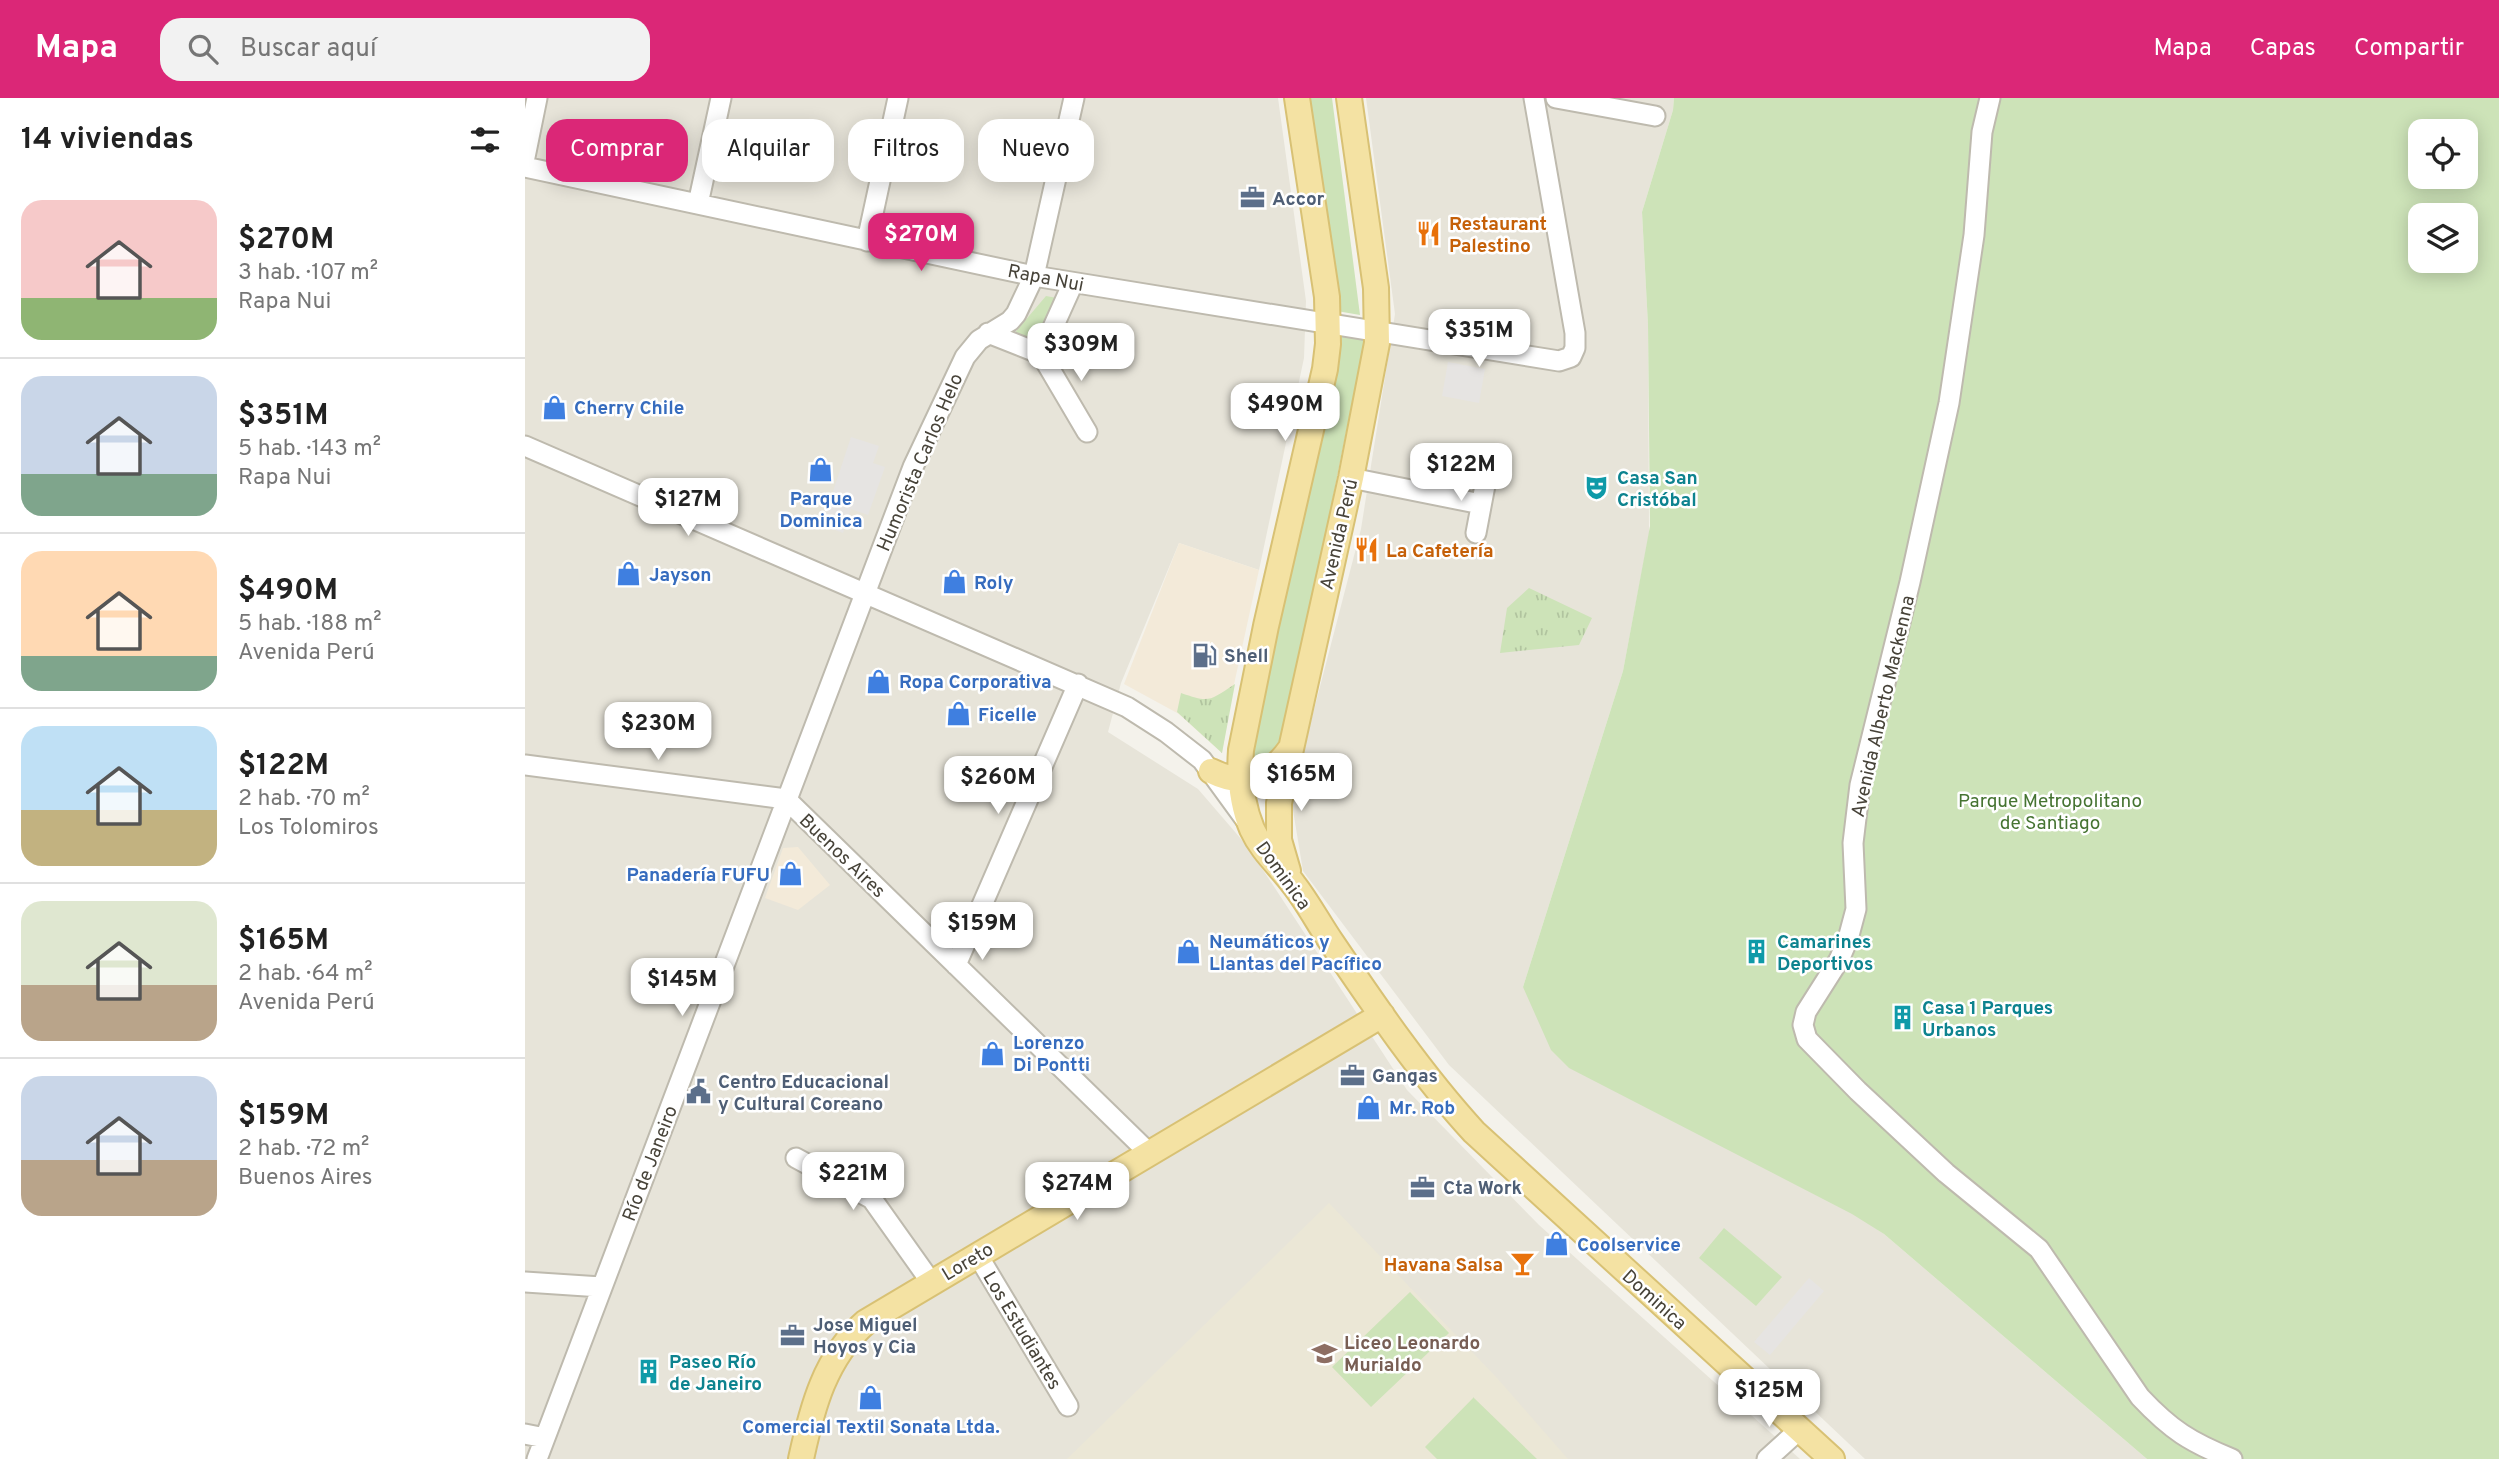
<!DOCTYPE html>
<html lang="es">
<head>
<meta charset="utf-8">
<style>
  :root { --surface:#fff; --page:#f2f2f2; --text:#222; --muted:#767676; --line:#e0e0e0; --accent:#db2777 }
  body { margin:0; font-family:Overpass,sans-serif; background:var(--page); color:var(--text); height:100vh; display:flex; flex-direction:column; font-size:26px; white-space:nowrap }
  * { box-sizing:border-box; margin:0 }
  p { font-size:23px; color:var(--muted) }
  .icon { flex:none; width:38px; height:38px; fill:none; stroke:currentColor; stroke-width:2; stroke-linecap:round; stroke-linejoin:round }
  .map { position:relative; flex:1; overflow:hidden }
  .sheet { display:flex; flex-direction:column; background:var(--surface); width:525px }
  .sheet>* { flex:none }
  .hud { position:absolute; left:21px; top:21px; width:665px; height:63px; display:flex; gap:14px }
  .fabs { position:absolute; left:1883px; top:21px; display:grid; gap:14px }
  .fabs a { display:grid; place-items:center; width:70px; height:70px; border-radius:14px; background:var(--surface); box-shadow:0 4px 18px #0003; font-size:35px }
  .price { position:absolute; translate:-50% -60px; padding:0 16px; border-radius:14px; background:#fff; color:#222; font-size:23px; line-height:46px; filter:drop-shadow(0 2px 4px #0008) }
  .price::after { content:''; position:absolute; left:50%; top:42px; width:21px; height:16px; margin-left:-10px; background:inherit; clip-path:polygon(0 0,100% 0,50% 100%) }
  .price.on { background:var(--accent); color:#fff }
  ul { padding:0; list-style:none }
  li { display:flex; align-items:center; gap:21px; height:175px; padding:0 21px }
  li+li { border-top:2px solid var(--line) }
  li span { display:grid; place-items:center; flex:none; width:196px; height:140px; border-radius:21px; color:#555 }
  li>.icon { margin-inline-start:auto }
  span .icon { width:84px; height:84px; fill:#fffc; stroke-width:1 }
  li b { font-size:30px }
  h2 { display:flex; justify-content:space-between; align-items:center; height:84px; padding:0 21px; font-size:30px }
  .tag { padding:0 24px; border-radius:21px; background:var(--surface); box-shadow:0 4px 18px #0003; font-size:24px; line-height:63px }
  .tag.on { background:var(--accent); color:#fff }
  header { display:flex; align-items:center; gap:42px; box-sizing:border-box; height:98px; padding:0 35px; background:var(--accent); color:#fff }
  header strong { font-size:33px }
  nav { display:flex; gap:38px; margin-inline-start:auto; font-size:24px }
  .search { width:490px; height:63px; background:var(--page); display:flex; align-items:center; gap:18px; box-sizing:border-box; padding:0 24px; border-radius:21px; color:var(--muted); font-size:26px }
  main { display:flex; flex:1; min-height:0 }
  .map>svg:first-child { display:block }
  .residential { fill:#e7e4d9 }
  .commercial { fill:#f3ead9 }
  .education { fill:#ebe7d6 }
  .grass { fill:url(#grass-tufts) }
  .park { fill:#cde3b8; fill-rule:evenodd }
  .parking { fill:#e6e4e2 }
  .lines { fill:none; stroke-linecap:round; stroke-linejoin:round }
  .minor-casing { stroke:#bebaae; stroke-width:23 }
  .major-casing { stroke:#d8c174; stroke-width:28 }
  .minor { stroke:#fff; stroke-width:19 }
  .major { stroke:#f4e2a3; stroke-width:24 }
  .labels { text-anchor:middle; stroke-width:5; stroke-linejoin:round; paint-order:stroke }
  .service-label { font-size:19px; font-weight:bold; fill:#4e5e75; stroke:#fff; text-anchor:start }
  .food-label { font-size:19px; font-weight:bold; fill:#c56008; stroke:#fff; text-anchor:start }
  .street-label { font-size:19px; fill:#474339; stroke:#fff }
  .shop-label { font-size:19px; font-weight:bold; fill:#366cbe; stroke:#fff; text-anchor:start }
  .culture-label { font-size:19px; font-weight:bold; fill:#0d838f; stroke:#fff; text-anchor:start }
  .park-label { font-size:19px; fill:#467432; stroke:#fff }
  .education-label { font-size:19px; font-weight:bold; fill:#785e54; stroke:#fff; text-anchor:start }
</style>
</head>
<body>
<header>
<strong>Mapa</strong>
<div class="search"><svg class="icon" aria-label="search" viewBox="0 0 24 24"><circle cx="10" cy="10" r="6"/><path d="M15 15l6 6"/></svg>Buscar aquí</div>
<nav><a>Mapa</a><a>Capas</a><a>Compartir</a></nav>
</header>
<main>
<section class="sheet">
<h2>14 viviendas<svg class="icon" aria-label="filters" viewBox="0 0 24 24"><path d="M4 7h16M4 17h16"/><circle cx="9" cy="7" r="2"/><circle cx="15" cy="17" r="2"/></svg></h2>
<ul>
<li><span style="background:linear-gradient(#f6c9c9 70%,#8fb573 0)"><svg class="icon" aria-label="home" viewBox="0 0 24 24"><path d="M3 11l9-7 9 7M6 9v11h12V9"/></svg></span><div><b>$270M</b><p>3 hab. · 107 m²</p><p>Rapa Nui</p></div></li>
<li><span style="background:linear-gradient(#c9d6e8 70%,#7fa58c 0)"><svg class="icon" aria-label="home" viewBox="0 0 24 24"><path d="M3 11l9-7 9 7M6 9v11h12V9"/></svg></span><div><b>$351M</b><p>5 hab. · 143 m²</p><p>Rapa Nui</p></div></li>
<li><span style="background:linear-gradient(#ffd9b3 75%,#7fa58c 0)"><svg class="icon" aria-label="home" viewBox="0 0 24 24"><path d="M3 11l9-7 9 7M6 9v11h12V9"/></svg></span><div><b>$490M</b><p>5 hab. · 188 m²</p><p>Avenida Perú</p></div></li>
<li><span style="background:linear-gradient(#bfe0f5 60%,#c2b280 0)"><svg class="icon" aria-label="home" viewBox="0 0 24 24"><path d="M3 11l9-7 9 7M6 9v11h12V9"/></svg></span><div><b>$122M</b><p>2 hab. · 70 m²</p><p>Los Tolomiros</p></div></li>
<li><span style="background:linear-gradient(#dfe7d0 60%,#b9a48a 0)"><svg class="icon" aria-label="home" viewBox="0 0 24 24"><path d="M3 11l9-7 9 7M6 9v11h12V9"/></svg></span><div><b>$165M</b><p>2 hab. · 64 m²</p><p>Avenida Perú</p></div></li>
<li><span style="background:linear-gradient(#c9d6e8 60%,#b9a48a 0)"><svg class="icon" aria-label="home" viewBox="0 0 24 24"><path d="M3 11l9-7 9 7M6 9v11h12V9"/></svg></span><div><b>$159M</b><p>2 hab. · 72 m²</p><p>Buenos Aires</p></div></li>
</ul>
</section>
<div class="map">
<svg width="1974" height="1361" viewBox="0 0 1974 1361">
  <defs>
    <pattern id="grass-tufts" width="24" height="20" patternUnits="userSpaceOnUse" patternTransform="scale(1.75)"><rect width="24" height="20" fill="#cde3b8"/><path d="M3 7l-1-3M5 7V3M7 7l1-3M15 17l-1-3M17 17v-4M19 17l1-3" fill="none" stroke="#b1c49f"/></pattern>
  </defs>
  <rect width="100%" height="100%" fill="#f4f2eb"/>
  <path class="residential" d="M 0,0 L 753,0 L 781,203 L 779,260 L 734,472 L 654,445 L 596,585 L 583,634 L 673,691 L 723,749 L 882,992 L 1014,1127 L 1275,1361 L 0,1361 Z
    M 841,0 L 1149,0 L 1148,12 L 1117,114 L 1123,227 L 1124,436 L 1098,573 L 998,889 L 1359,1136 L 1622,1361 L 1340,1361 L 924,967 L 778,773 L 766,700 L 836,431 L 870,216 Z"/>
  <path class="commercial" d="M 654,445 L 734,472 L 708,591 L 697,655 L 654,616 L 599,586 Z
    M 273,749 L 305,787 L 273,812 L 240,800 L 258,750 Z"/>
  <path class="education" d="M 804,1105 L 973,1281 L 1043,1361 L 542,1361 Z"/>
  <path class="grass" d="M 1004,490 L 1067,520 L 1054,547 L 975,555 L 982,510 Z
    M 710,586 L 697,655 L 652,614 L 656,595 C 685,605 684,603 710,586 Z"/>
  <path class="park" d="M 778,0 L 807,0 L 835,217 L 806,212 Z
    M 1149,0 L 1974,0 L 1974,1361 L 1622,1361 L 1359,1136 L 1327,1116 L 1044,970 L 1026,952 L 998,889 L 1098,573 L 1125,428 L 1123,227 L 1117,114 L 1148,12 ZM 1895,33 L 1941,33 L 1941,79 L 1895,79 ZM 1895,117 L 1941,117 L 1941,163 L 1895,163 Z
    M 521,198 L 532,200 L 520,247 L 487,238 Z
    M 809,233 L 840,239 L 760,639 L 752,657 L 720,671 Z
    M 1199,1130 L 1257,1179 L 1231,1208 L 1174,1160 Z
    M 885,1194 L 924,1235 L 846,1309 L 807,1269 Z
    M 949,1299 L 949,1300 L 1012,1361 L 912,1361 L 900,1349 Z"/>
  <path class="parking" d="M 923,264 L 960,271 L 954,305 L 917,298 Z
    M 326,339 L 354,348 L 348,365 L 360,369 L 343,417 L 326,411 L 318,435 L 297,427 Z
    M 1284,1180 L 1299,1193 L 1245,1257 L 1229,1244 Z"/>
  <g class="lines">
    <defs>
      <path id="minor" d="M 1031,0 L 1130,18
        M 1465,0 L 1457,34 L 1449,137 L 1424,305 L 1385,484 L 1335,687 L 1328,745 L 1331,811 L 1323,841 L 1314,862 L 1281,914 L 1278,927 L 1282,941 L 1333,993 L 1421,1075 L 1514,1151 L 1615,1299 C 1646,1332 1665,1344 1707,1361
        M 0,59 L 12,0
        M 0,69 L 509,178 L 1034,263 L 1046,259 L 1050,250 L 1050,235 L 1009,0
        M 173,106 L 196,0
        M 342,143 L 373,0
        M 463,235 L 516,256
        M 516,256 L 562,334
        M 516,256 L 548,185
        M 0,348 L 602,609 L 641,634 L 677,662 L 720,721
        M 826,380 L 956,406
        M 951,435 L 961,382
        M 0,667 L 261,701 L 624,1055
        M 431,867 L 553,586
        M 271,1060 L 347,1101 L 406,1184
        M 452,1156 L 543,1308
        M 0,1184 L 76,1189
        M 0,1336 L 20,1340
        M 12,1361 L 388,369 L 440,259 L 454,242 L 485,223 L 491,216 L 509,178 L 549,0
        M 1242,1361 L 1274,1332"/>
      <path id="major" d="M 772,0 L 802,199 L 803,246 L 800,271 L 741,528 L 716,652 C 714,678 717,707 727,731 C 737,753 755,768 769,787 C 783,805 794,826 807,845 C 851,910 896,976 949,1034 L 1307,1361
        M 686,673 C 720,690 745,680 766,650
        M 763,773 L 754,742 L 754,705 L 826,380 L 852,245 L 851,190 L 824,0
        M 276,1361 C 287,1310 300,1259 341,1224 L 857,917"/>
    </defs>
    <use href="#minor" class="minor-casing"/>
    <use href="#major" class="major-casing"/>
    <use href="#minor" class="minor"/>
    <use href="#major" class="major"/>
  </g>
  <defs>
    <symbol id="office-bare" viewBox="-9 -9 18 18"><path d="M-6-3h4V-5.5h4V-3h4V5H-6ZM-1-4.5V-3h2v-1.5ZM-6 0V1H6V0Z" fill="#5c6f8a" stroke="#fff" stroke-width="2.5" paint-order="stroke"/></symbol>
    <symbol id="restaurant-bare" viewBox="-9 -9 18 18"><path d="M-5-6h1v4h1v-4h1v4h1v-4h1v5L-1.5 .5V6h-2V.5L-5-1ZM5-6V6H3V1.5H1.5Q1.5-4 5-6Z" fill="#e8710a" stroke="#fff" stroke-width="2.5" paint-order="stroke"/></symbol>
    <symbol id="shop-bare" viewBox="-9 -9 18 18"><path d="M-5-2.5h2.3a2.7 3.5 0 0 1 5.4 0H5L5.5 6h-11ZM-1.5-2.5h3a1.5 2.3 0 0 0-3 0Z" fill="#3f7fe0" stroke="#fff" stroke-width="2.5" paint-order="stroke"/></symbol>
    <symbol id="theatre-bare" viewBox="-9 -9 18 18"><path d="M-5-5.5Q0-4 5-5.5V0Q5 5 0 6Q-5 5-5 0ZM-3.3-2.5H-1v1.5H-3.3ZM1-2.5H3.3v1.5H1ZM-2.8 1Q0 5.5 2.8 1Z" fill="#0f9aa8" stroke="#fff" stroke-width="2.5" paint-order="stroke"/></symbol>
    <symbol id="fuel-bare" viewBox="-9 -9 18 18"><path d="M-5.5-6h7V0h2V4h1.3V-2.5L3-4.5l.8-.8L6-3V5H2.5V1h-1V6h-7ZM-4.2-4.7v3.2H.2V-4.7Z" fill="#5c6f8a" stroke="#fff" stroke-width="2.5" paint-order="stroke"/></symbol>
    <symbol id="building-bare" viewBox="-9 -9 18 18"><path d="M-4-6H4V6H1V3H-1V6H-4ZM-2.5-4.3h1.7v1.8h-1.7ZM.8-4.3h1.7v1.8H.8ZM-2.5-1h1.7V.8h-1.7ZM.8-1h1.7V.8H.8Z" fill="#0f9aa8" stroke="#fff" stroke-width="2.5" paint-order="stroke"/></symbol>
    <symbol id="civic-bare" viewBox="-9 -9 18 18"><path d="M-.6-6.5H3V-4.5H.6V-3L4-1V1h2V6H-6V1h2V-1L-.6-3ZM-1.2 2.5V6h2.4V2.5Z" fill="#5c6f8a" stroke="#fff" stroke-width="2.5" paint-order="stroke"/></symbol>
    <symbol id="bar-bare" viewBox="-9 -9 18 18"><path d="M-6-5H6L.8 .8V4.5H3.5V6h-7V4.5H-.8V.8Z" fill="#e8710a" stroke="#fff" stroke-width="2.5" paint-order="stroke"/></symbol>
    <symbol id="school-bare" viewBox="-9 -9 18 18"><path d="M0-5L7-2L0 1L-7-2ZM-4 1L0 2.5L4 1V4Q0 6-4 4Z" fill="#8d6e63" stroke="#fff" stroke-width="2.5" paint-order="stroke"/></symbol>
  </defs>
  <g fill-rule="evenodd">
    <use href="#office-bare" x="710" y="82" width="35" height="35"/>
    <use href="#restaurant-bare" x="886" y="118" width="35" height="35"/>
    <use href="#shop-bare" x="12" y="292" width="35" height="35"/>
    <use href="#shop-bare" x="278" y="354" width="35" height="35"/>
    <use href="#theatre-bare" x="1054" y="372" width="35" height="35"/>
    <use href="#restaurant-bare" x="824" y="434" width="35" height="35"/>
    <use href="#shop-bare" x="86" y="458" width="35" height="35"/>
    <use href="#shop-bare" x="412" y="466" width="35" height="35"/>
    <use href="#fuel-bare" x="662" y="540" width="35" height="35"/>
    <use href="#shop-bare" x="336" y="566" width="35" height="35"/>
    <use href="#shop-bare" x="416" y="598" width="35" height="35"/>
    <use href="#shop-bare" x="248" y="758" width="35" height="35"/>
    <use href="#shop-bare" x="646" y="836" width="35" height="35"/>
    <use href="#building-bare" x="1214" y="836" width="35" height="35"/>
    <use href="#building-bare" x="1360" y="902" width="35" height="35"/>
    <use href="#shop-bare" x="450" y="938" width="35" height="35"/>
    <use href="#office-bare" x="810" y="960" width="35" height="35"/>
    <use href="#civic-bare" x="156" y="976" width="35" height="35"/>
    <use href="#shop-bare" x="826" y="992" width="35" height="35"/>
    <use href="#office-bare" x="880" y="1072" width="35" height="35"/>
    <use href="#shop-bare" x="1014" y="1128" width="35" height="35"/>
    <use href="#bar-bare" x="980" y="1148" width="35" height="35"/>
    <use href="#office-bare" x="250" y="1220" width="35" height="35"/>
    <use href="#school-bare" x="782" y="1238" width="35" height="35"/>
    <use href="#building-bare" x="106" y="1256" width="35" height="35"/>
    <use href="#shop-bare" x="328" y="1282" width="35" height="35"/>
  </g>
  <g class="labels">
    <g class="service-label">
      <text x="747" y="107">Accor</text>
      <text x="699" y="564">Shell</text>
      <text x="847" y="984">Gangas</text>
      <text x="193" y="990">Centro Educacional<tspan x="193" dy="22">y Cultural Coreano</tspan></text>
      <text x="918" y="1096">Cta Work</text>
      <text x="288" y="1233">Jose Miguel<tspan x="288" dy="22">Hoyos y Cia</tspan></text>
    </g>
    <g class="food-label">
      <text x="924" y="132">Restaurant<tspan x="924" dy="22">Palestino</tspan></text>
      <text x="861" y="459">La Cafetería</text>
      <text x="978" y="1173" text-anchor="end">Havana Salsa</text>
    </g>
    <g class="street-label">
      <text transform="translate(521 179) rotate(11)" y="7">Rapa Nui</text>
      <text transform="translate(394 364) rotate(-67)" y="7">Humorista Carlos Helo</text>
      <text transform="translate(813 436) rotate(-77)" y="7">Avenida Perú</text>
      <text transform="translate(1357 608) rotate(-77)" y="7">Avenida Alberto Mackenna</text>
      <text transform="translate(318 757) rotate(44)" y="7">Buenos Aires</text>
      <text transform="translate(759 777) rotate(54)" y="7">Dominica</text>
      <text transform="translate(124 1065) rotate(-69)" y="7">Río de Janeiro</text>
      <text transform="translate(442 1163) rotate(-31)" y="7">Loreto</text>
      <text transform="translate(1130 1201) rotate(42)" y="7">Dominica</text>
      <text transform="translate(498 1232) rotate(59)" y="7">Los Estudiantes</text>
    </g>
    <g class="shop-label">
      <text x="49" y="316">Cherry Chile</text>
      <text x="296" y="407" text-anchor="middle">Parque<tspan x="296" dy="22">Dominica</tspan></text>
      <text x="124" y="483">Jayson</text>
      <text x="449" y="491">Roly</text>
      <text x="374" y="590">Ropa Corporativa</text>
      <text x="453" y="623">Ficelle</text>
      <text x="245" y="783" text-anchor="end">Panadería FUFU</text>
      <text x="684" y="850">Neumáticos y<tspan x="684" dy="22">Llantas del Pacífico</tspan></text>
      <text x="488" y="951">Lorenzo<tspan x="488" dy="22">Di Pontti</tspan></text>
      <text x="864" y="1016">Mr. Rob</text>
      <text x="1052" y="1153">Coolservice</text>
      <text x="346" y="1335" text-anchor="middle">Comercial Textil Sonata Ltda.</text>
    </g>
    <g class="culture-label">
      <text x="1092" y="386">Casa San<tspan x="1092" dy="22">Cristóbal</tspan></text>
      <text x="1252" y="850">Camarines<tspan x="1252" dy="22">Deportivos</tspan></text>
      <text x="1397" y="916">Casa 1 Parques<tspan x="1397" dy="22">Urbanos</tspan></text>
      <text x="144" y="1270">Paseo Río<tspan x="144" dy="22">de Janeiro</tspan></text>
    </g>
    <g class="park-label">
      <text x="1525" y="709">Parque Metropolitano<tspan x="1525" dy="22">de Santiago</tspan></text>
    </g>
    <g class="education-label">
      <text x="819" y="1251">Liceo Leonardo<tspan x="819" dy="22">Murialdo</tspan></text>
    </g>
  </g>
</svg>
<div class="fabs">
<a><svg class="icon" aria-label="locate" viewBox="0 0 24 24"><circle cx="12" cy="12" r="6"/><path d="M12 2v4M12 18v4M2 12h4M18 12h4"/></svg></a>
<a><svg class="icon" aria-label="layers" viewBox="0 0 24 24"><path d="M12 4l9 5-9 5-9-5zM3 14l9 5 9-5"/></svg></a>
</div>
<b class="price on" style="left:396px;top:175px">$270M</b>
<b class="price" style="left:954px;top:271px">$351M</b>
<b class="price" style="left:556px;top:285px">$309M</b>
<b class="price" style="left:760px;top:345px">$490M</b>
<b class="price" style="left:936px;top:405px">$122M</b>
<b class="price" style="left:163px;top:440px">$127M</b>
<b class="price" style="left:133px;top:664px">$230M</b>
<b class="price" style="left:776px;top:715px">$165M</b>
<b class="price" style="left:473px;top:718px">$260M</b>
<b class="price" style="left:457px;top:864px">$159M</b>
<b class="price" style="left:157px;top:920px">$145M</b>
<b class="price" style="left:328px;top:1114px">$221M</b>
<b class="price" style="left:552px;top:1124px">$274M</b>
<b class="price" style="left:1244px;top:1331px">$125M</b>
<div class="hud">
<a class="tag on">Comprar</a>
<a class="tag">Alquilar</a>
<a class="tag">Filtros</a>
<a class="tag">Nuevo</a>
</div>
</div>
</main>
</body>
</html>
